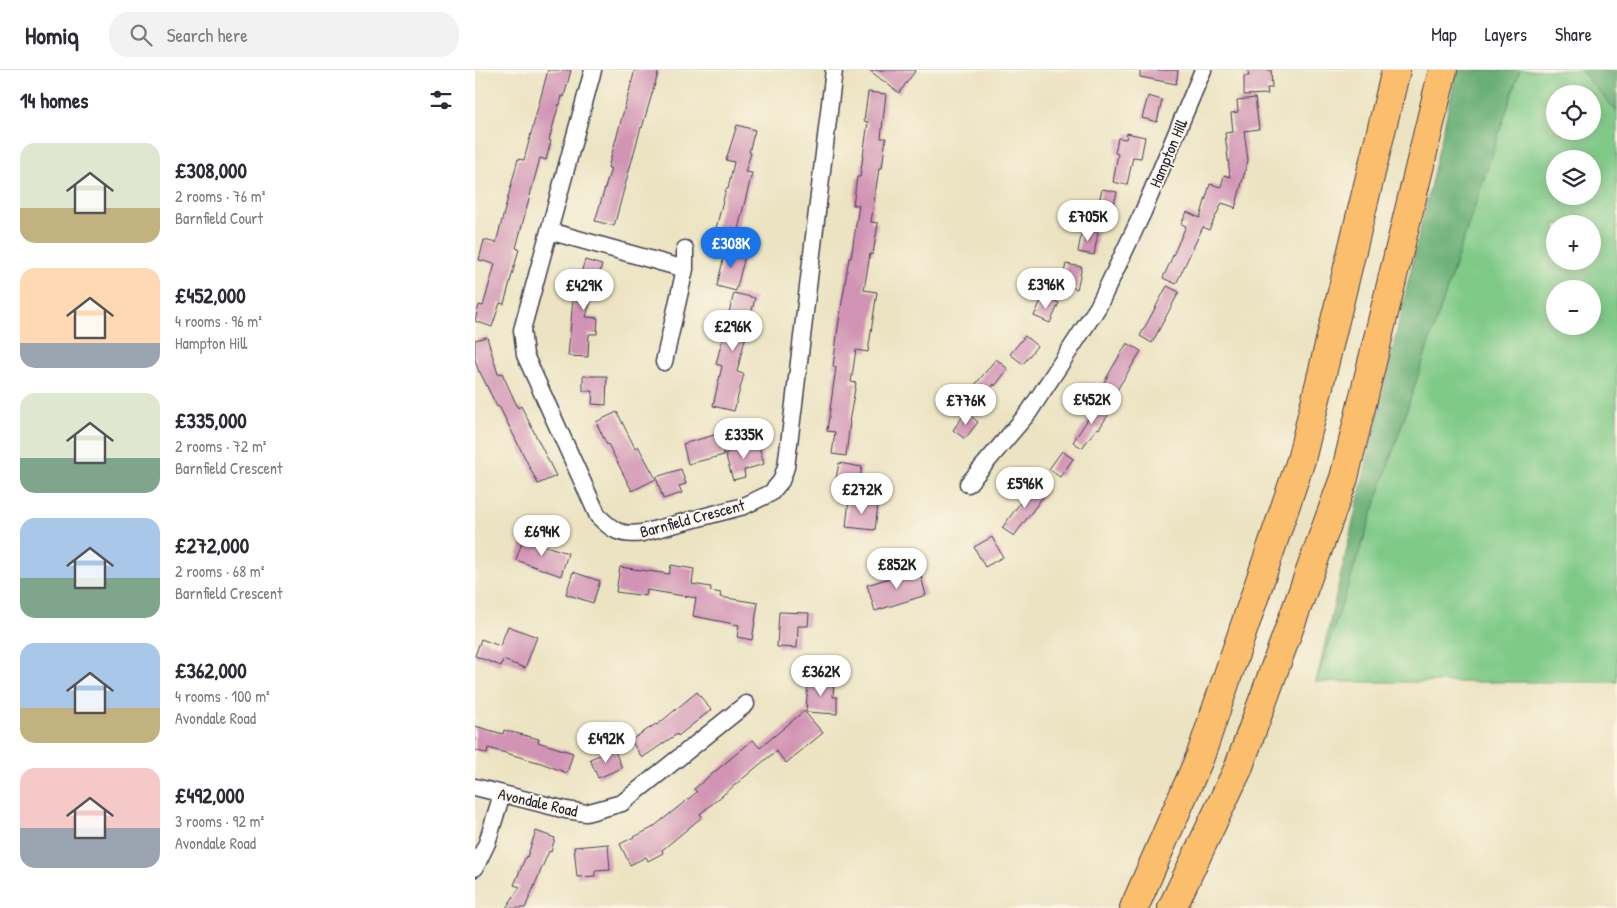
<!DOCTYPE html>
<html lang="en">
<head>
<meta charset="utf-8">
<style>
  :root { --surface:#fff; --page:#f2f2f3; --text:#2b2b33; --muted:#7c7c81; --line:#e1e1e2; --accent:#1a73e8 }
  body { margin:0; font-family:"Patrick Hand",sans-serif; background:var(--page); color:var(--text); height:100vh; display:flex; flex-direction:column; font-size:19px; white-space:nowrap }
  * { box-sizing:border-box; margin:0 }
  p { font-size:16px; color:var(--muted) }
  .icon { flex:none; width:28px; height:28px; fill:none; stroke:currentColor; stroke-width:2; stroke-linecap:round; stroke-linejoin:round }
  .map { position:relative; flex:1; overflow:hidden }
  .details { display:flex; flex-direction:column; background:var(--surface); width:475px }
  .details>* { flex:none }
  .tools { position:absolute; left:1071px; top:15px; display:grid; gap:10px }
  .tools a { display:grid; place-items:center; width:55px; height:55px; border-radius:50%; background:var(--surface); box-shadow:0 2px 12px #0003; font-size:25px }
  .price { position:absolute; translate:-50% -42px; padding:0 11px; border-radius:18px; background:#fff; color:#222; font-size:16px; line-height:32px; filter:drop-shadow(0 1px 2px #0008) }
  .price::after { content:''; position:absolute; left:50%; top:30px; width:15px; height:11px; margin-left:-8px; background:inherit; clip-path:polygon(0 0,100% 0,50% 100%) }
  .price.current { background:var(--accent); color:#fff }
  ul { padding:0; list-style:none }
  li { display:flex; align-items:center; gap:15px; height:125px; padding:0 20px }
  li span { display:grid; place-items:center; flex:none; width:140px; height:100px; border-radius:15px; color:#555 }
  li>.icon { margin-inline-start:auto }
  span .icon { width:60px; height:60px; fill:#fffc; stroke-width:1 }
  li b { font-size:21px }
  h2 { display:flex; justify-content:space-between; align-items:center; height:60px; padding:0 20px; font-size:21px }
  header { display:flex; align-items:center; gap:30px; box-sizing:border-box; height:70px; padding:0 25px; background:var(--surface); border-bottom:1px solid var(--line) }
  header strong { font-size:24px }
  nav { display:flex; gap:28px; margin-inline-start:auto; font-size:18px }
  .search { width:350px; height:45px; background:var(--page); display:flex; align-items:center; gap:12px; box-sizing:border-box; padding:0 18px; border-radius:20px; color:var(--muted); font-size:19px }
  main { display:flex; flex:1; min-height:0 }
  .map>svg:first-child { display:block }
  .green { fill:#80ca88; stroke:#517662; fill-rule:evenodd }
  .forest { fill:#68ae74; stroke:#456858 }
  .building { fill:#d194b4 }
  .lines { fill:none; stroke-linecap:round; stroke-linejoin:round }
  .street-casing { stroke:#403f4f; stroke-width:19 }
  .highway-casing { stroke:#403f4f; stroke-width:30 }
  .street { stroke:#fff; stroke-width:16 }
  .highway { stroke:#fabe6d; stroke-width:28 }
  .labels { text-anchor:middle; stroke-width:4; stroke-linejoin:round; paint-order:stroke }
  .street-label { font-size:16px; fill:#22223b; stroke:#fcf5e5 }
</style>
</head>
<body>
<header>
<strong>Homiq</strong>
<div class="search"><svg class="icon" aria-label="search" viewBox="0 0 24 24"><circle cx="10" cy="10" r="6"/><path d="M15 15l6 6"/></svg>Search here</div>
<nav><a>Map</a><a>Layers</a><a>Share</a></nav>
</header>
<main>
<section class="details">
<h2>14 homes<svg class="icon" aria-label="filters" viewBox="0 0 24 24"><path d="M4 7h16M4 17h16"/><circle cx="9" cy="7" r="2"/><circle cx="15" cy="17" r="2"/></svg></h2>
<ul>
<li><span style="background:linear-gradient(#dfe7d0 65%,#c2b280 0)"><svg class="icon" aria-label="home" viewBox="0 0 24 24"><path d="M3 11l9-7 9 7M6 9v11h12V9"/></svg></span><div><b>£308,000</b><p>2 rooms · 76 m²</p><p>Barnfield Court</p></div></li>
<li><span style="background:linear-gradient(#ffd9b3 75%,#9aa5b1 0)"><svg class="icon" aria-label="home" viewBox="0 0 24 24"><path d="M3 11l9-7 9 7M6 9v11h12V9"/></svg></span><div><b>£452,000</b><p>4 rooms · 96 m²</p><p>Hampton Hill</p></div></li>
<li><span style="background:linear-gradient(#dfe7d0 65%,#7fa58c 0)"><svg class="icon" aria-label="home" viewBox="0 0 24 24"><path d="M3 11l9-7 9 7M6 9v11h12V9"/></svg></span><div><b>£335,000</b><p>2 rooms · 72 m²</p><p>Barnfield Crescent</p></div></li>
<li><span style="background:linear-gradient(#a9c7e8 60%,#7fa58c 0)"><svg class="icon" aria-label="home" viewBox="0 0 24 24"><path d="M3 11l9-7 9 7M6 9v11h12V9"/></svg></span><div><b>£272,000</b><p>2 rooms · 68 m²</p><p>Barnfield Crescent</p></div></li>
<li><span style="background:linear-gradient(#a9c7e8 65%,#c2b280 0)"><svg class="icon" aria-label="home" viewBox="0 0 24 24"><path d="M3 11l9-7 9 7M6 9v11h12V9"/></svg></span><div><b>£362,000</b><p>4 rooms · 100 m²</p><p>Avondale Road</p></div></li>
<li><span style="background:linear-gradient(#f6c9c9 60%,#9aa5b1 0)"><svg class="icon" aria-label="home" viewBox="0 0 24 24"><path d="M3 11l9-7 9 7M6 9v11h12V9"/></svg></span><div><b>£492,000</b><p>3 rooms · 92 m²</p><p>Avondale Road</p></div></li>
</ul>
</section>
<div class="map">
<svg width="1142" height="838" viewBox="0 0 1142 838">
  <rect width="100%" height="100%" fill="#fcf5e5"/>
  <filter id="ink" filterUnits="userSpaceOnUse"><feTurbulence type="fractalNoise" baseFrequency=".02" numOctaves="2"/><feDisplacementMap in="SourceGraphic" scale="10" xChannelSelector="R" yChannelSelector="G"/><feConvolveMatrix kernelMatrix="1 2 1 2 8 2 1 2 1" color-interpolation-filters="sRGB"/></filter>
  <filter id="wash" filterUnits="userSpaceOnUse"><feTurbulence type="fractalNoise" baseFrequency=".0096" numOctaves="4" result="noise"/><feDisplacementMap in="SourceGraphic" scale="20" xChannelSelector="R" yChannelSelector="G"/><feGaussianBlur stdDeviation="1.12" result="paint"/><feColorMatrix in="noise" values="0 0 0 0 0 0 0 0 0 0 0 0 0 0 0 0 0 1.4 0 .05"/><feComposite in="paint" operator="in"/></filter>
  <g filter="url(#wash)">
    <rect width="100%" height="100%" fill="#ebe3c1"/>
    <path class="green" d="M 1045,0 L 1105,0 L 1142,42 L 1142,612 L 841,612 ZM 1080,24 L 1118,24 L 1118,61 L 1080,61 ZM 1080,89 L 1118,89 L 1118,126 L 1080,126 ZM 1080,154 L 1118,154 L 1118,191 L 1080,191 ZM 1080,219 L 1118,219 L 1118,256 L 1080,256 Z"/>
    <path class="forest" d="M 982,0 L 1045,0 L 841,612 Z
      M 1105,0 L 1142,0 L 1142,42 Z"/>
    <g id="blocks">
      <path class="building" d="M 73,0 L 96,0 L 89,27 L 87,26 L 85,35 L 84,34 L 74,70 L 76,71 L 71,90 L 65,88 L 41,178 L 44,179 L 29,234 L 25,233 L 17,257 L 0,251 L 4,235 L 8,236 L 20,194 L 4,190 L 9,170 L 21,173 L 43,89 L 49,90 Z
        M 160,0 L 184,0 L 167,58 L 166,57 L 139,156 L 120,151 L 136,98 L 133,98 Z
        M 394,0 L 441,0 L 424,23 Z
        M 665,0 L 703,0 L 701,14 L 665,7 Z
        M 773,0 L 796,0 L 797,18 L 792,18 L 793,24 L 769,25 L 769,6 L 774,6 Z
        M 393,22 L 411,24 L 406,68 L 411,68 L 407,98 L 404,98 L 396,152 L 403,153 L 398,184 L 395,184 L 389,220 L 402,222 L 393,282 L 381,280 L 376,312 L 381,313 L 374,352 L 375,352 L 371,386 L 357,384 L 360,362 L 352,361 L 361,297 L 358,297 L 363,257 L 374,188 L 376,188 L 384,135 L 378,135 L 382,107 L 385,107 L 393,52 L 389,51 Z
        M 673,26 L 687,30 L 682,52 L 667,48 Z
        M 780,28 L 784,59 L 769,61 L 773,90 L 760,139 L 759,137 L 747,133 L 734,160 L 728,157 L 701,214 L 688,208 L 711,156 L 706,154 L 712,142 L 725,148 L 735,114 L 746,117 L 749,105 L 755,107 L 750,63 L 758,62 L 756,43 L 763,42 L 762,30 Z
        M 262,55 L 280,60 L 274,82 L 276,83 L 270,102 L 277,103 L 259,175 L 238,170 L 251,119 L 253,119 L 259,92 L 251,90 Z
        M 652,63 L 670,67 L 666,88 L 658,87 L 652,115 L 638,112 L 643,84 L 640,83 L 643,68 L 651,69 Z
        M 627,119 L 642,122 L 634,153 L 620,150 Z
        M 607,160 L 623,162 L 619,185 L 603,182 Z
        M 251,177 L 271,182 L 261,221 L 242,216 Z
        M 110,190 L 127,195 L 111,247 L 123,248 L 122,264 L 114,264 L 113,287 L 93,286 L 98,228 Z
        M 591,194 L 607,197 L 602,219 L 586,215 Z
        M 692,216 L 704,222 L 677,273 L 665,266 Z
        M 259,223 L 280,228 L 262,302 L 269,304 L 259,341 L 238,336 L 247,296 L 241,294 Z
        M 568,226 L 584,233 L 575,253 L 559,246 Z
        M 550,266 L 562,276 L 548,294 L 535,284 Z
        M 12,267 L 23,304 L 27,303 L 43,338 L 46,336 L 81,406 L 63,414 L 24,336 L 22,337 L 5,302 L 4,302 L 0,290 L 0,270 Z
        M 652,273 L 666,281 L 639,325 L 626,317 Z
        M 521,289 L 533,299 L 520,316 L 519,314 L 503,335 L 491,326 Z
        M 108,306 L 132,306 L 131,335 L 117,334 L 118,321 L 108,321 Z
        M 623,334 L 635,342 L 624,359 L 622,358 L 607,378 L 598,372 Z
        M 142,342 L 160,378 L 163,376 L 181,409 L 157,421 L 133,374 L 132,375 L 121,352 Z
        M 491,342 L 503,352 L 490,369 L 478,360 Z
        M 243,364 L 249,385 L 213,394 L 208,374 Z
        M 283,373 L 289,394 L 269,400 L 270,407 L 258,410 L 250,383 Z
        M 587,381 L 598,389 L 585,407 L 574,399 Z
        M 364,393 L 387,397 L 382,424 L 359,419 Z
        M 206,399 L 211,414 L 204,416 L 207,423 L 188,429 L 181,407 Z
        M 560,412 L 573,420 L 539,466 L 527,458 Z
        M 374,430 L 403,434 L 400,460 L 371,457 Z
        M 517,467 L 528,487 L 510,497 L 499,477 Z
        M 48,469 L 93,483 L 86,506 L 41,490 Z
        M 196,495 L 219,499 L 217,514 L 236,517 L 235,521 L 246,523 L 245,527 L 283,533 L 277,570 L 262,567 L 264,555 L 218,546 L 221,528 L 172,520 L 171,526 L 141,522 L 145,497 L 194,504 Z
        M 444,499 L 451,525 L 400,541 L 392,515 Z
        M 98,502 L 125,511 L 118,533 L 91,524 Z
        M 304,542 L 334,543 L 333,556 L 323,556 L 322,578 L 302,577 Z
        M 33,556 L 62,567 L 50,598 L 28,590 L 26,596 L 0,586 L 6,569 L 25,576 Z
        M 333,610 L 359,611 L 358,627 L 362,627 L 362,644 L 331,642 Z
        M 222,622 L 236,640 L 203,666 L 202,664 L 167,688 L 156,670 L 181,654 L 182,655 Z
        M 329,641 L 348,663 L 311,693 L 301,681 L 225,744 L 227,747 L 187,780 L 188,783 L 173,791 L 171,787 L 155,795 L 145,774 L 177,758 L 222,722 L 219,719 L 278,670 L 285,678 Z
        M 0,656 L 28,664 L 29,660 L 64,669 L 63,672 L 98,683 L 92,703 L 66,693 L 13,678 L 12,684 L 0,680 Z
        M 139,679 L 147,698 L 123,708 L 115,689 Z
        M 61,761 L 80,768 L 76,782 L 74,781 L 50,838 L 31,838 L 45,817 L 39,815 L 51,786 L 52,787 Z
        M 133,774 L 135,800 L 120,801 L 120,806 L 102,807 L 99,777 Z"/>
    </g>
  </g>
  <g filter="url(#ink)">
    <use href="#blocks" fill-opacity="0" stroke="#403f4f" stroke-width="1"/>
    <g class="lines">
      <defs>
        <path id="street" d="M 118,0 L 47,260 L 50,285 L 123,446 C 138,461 146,466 167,463 L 269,436 L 296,423 L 306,411 L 311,397 L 318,342 L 359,0
          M 74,161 L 210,199
          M 189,292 L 210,199 L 210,179
          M 493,414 L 554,342 L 623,237 L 668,142 L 728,0
          M 0,717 L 91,740 L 111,743 L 147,733 L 271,634
          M 0,798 L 12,773 L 27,724"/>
        <path id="highway" d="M 659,838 L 725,687 L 826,390 L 921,0
          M 697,838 L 763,699 L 869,408 L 968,0"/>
      </defs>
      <use href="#street" class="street-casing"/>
      <use href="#highway" class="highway-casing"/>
      <use href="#street" class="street"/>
      <use href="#highway" class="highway"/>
    </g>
  </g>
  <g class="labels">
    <g class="street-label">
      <text transform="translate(693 83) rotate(-67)" y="6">Hampton Hill</text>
      <text transform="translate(217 448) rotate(-15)" y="6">Barnfield Crescent</text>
      <text transform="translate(63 732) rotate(13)" y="6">Avondale Road</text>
    </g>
  </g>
</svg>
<div class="tools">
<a><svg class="icon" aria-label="locate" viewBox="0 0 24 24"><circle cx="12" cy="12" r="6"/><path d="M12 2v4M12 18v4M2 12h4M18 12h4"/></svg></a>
<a><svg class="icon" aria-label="layers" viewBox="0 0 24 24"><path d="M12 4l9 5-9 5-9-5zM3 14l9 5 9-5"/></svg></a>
<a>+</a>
<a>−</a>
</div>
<b class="price" style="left:613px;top:172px">£705K</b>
<b class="price current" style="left:256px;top:199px">£308K</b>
<b class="price" style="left:571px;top:240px">£396K</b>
<b class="price" style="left:109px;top:241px">£429K</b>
<b class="price" style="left:258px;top:282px">£296K</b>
<b class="price" style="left:617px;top:355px">£452K</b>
<b class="price" style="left:491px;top:356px">£776K</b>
<b class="price" style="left:269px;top:390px">£335K</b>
<b class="price" style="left:550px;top:439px">£596K</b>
<b class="price" style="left:387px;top:445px">£272K</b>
<b class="price" style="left:67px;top:487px">£694K</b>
<b class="price" style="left:422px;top:520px">£852K</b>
<b class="price" style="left:346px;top:627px">£362K</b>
<b class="price" style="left:131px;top:694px">£492K</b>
</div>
</main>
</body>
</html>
